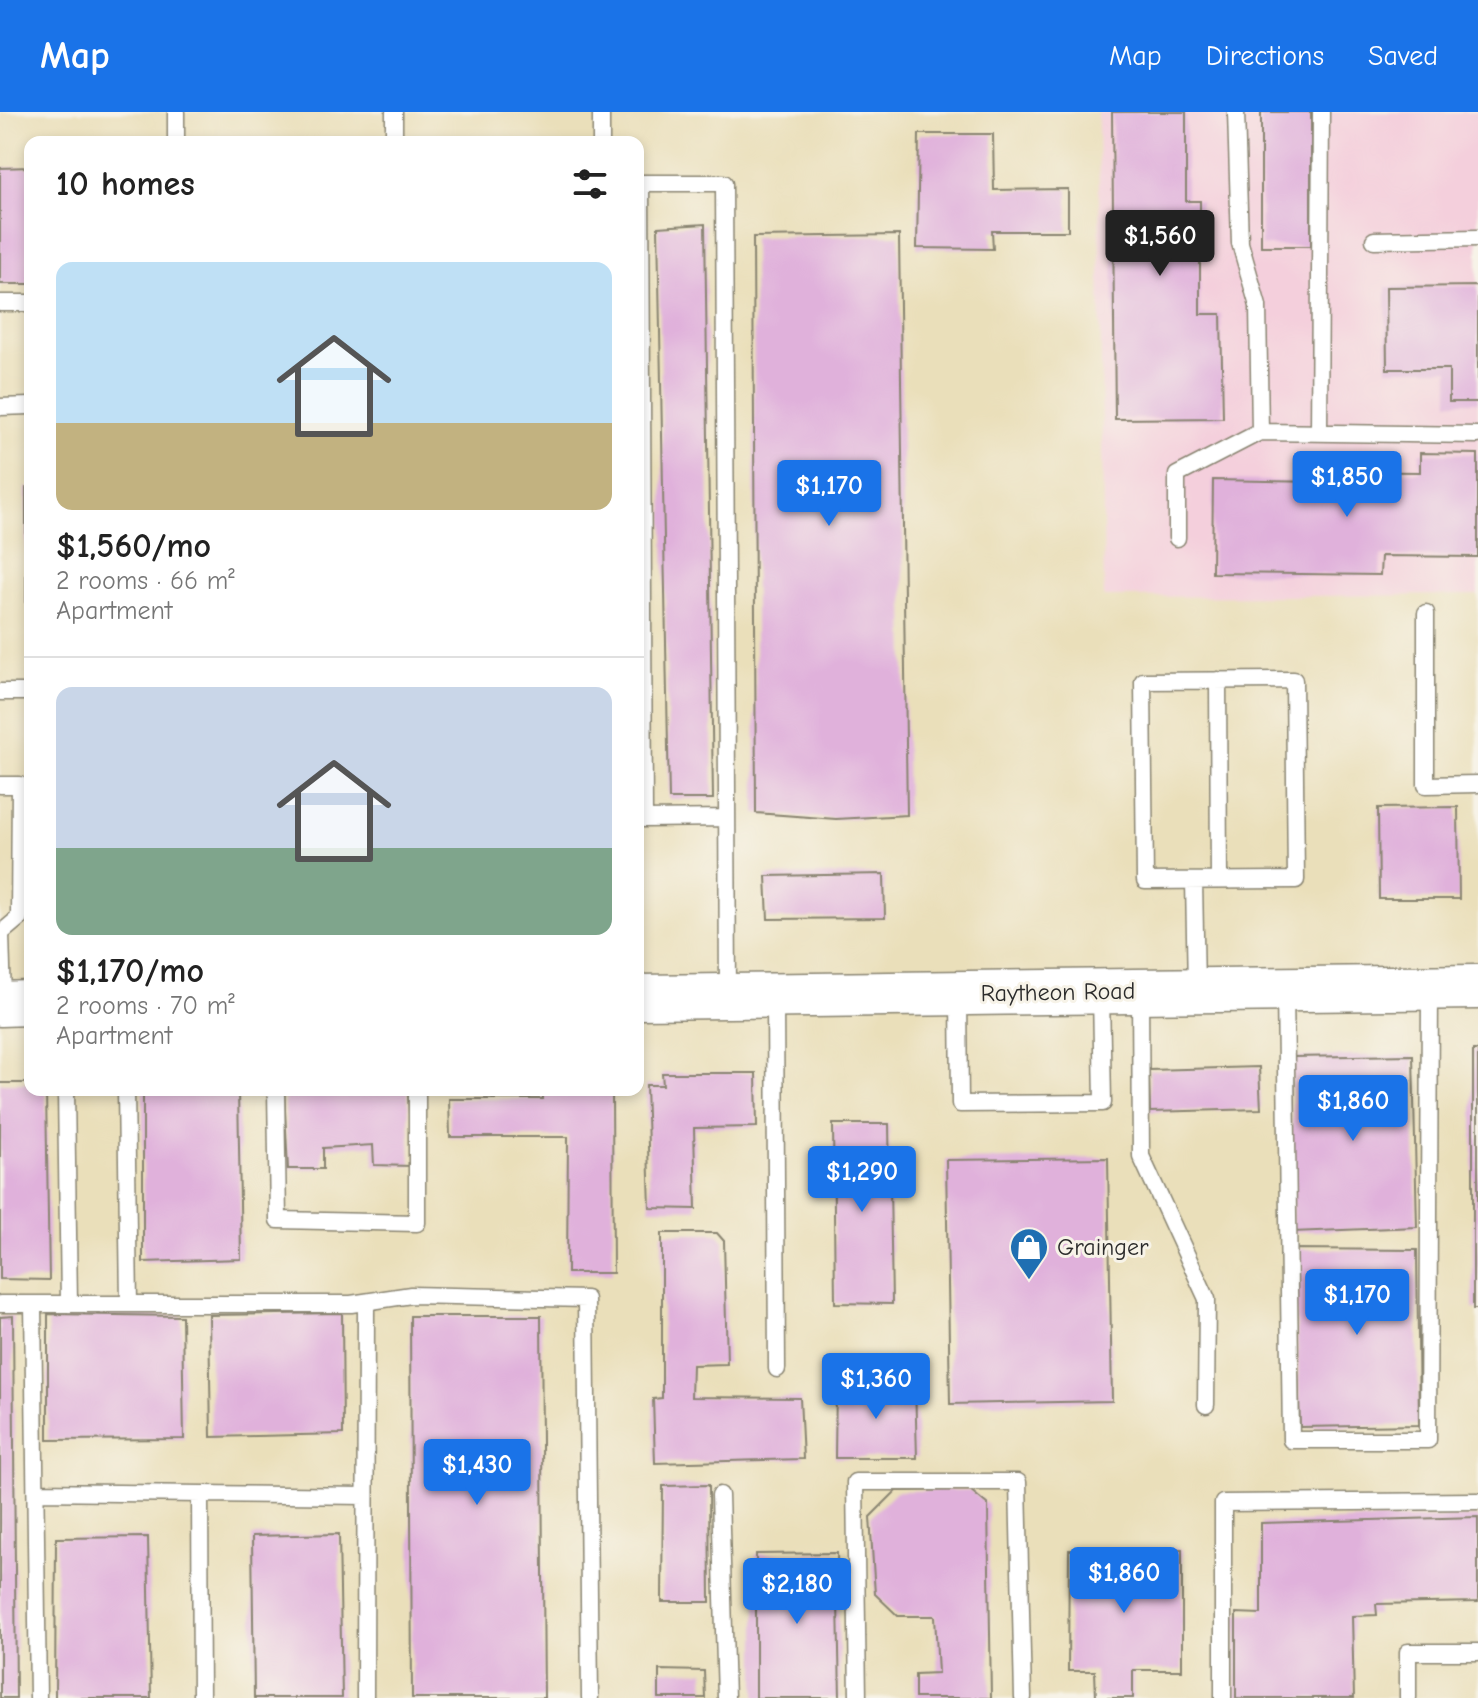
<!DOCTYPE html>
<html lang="en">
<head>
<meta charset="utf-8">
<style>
  :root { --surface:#fff; --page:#f6f6f6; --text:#222; --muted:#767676; --line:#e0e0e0; --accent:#1a73e8 }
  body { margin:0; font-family:"Comic Neue",sans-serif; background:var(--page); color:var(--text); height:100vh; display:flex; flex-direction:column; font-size:30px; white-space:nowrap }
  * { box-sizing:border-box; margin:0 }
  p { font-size:26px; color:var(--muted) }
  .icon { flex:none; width:44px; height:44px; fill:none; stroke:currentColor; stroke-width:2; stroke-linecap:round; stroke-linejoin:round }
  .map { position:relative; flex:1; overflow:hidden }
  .panel { position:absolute; left:24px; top:24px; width:620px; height:960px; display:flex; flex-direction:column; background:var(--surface); border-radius:16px; box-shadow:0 4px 12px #0003 }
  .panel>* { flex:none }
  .price { position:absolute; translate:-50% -68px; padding:0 18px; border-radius:8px; background:var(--accent); color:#fff; font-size:26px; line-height:52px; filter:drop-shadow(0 2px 4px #0008) }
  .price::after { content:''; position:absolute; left:50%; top:48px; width:24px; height:18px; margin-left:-12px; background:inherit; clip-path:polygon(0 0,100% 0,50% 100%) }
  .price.selected { background:#222; color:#fff }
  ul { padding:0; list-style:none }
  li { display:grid; align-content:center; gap:16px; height:424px; padding:0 32px }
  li+li { border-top:2px solid var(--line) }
  li span { display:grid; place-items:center; height:248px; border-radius:16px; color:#555 }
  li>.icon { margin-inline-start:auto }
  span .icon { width:144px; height:144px; fill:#fffc; stroke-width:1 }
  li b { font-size:34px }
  h2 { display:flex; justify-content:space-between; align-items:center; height:96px; padding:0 32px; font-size:34px }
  header { display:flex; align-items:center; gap:48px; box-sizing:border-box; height:112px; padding:0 40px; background:var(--accent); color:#fff }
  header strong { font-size:38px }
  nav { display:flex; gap:44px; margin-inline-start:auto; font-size:28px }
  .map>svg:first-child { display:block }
  .built { fill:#f4cfdc }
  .building { fill:#e0b1db }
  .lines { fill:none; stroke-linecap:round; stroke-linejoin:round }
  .lane-casing { stroke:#8a8572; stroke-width:19 }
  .secondary-casing { stroke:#8a8572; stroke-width:47 }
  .lane { stroke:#fff; stroke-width:16 }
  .secondary { stroke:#fff; stroke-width:44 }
  .labels { text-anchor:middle; stroke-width:6; stroke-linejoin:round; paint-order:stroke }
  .street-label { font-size:24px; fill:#2b2b2b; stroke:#f7f3e8 }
  .poi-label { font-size:24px; fill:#2b2b2b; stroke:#f7f3e8; text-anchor:start }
</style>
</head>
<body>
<header>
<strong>Map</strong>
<nav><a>Map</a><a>Directions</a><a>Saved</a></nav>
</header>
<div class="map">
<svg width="1478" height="1586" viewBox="0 0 1478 1586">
  <rect width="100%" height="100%" fill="#f7f3e8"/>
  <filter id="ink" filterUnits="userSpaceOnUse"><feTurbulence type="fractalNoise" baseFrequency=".0125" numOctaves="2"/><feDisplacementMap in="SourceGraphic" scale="16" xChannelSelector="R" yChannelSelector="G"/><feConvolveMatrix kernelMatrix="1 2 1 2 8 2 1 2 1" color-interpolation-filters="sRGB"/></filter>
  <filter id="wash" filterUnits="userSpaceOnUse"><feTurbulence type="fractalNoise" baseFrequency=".006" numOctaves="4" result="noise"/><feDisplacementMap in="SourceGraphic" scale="32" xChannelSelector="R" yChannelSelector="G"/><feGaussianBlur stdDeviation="1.8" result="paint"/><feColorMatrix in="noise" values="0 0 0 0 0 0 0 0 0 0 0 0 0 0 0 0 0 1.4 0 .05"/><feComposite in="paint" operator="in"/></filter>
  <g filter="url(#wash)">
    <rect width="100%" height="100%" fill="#eadfba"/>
    <path class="built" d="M 1098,0 L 1478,0 L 1478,483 L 1104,485 Z"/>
    <g id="blocks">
      <path class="building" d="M 1112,0 L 1186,0 L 1186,89 L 1200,89 L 1200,202 L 1221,202 L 1223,306 L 1115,307 Z
        M 1261,0 L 1311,0 L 1311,134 L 1261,134 Z
        M 919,22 L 993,22 L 994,78 L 1068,77 L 1068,119 L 992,119 L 993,137 L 917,136 Z
        M 30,55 L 30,172 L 0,172 L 0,56 Z
        M 705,112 L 713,687 L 669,687 L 658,115 Z
        M 899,123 L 907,703 L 836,707 L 756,701 L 753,125 Z
        M 1478,174 L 1478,290 L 1449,290 L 1449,257 L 1387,257 L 1386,175 Z
        M 1420,341 L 1478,342 L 1478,445 L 1381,444 L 1380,463 L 1212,461 L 1213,368 L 1319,370 L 1319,359 L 1420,360 Z
        M 26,376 L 30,376 L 30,490 L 26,490 Z
        M 1458,695 L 1459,787 L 1379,787 L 1378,696 Z
        M 884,762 L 885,806 L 768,807 L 766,764 Z
        M 1473,938 L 1478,938 L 1478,1197 L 1473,1197 Z
        M 1413,943 L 1417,1115 L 1292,1120 L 1292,945 Z
        M 1259,955 L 1261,997 L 1150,1000 L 1149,958 Z
        M 662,961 L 756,961 L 757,1015 L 694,1016 L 696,1097 L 650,1096 L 646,973 L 663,973 Z
        M 0,971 L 30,971 L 30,978 L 46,978 L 49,1168 L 0,1167 Z
        M 143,978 L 238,978 L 241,1147 L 143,1150 Z
        M 284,978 L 408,978 L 411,1054 L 374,1053 L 373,1033 L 323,1036 L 323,1057 L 288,1057 Z
        M 543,978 L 612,978 L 613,1161 L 567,1161 L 568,1025 L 450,1025 L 449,987 L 543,987 Z
        M 833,1012 L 889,1012 L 892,1192 L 835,1191 Z
        M 1108,1046 L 1112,1289 L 950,1292 L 946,1048 Z
        M 662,1121 L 717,1121 L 724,1129 L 727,1252 L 692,1253 L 691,1285 L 800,1286 L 803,1347 L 655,1351 L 653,1287 L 662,1286 Z
        M 1294,1137 L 1417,1138 L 1419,1313 L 1300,1315 Z
        M 342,1201 L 343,1322 L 211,1325 L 209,1203 Z
        M 48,1202 L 182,1204 L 184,1327 L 48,1328 Z
        M 13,1204 L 16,1586 L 0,1586 L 0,1205 Z
        M 410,1204 L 541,1204 L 544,1586 L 412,1586 Z
        M 915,1271 L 917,1346 L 835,1346 L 836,1272 Z
        M 709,1373 L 710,1490 L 662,1490 L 663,1374 Z
        M 970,1378 L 988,1393 L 991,1586 L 915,1586 L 915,1562 L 938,1561 L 935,1504 L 898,1504 L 875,1482 L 870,1405 L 896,1379 Z
        M 1478,1405 L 1478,1490 L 1376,1492 L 1377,1503 L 1352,1504 L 1354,1586 L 1236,1586 L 1236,1501 L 1261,1502 L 1261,1411 Z
        M 339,1422 L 342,1586 L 254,1586 L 252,1424 Z
        M 148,1425 L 151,1586 L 55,1586 L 56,1426 Z
        M 1182,1437 L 1182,1558 L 1133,1558 L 1133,1586 L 1096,1586 L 1095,1559 L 1068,1559 L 1069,1438 Z
        M 837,1441 L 840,1586 L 756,1586 L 756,1442 Z
        M 659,1558 L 704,1559 L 705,1586 L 659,1586 Z"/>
    </g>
  </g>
  <g filter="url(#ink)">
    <use href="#blocks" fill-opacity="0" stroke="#8a8572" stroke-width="2"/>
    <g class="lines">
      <defs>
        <path id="lane" d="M 176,0 L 176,30
          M 394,0 L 394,30
          M 601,0 L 601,30
          M 1236,0 L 1240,131 L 1258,194 L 1260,320
          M 1374,128 L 1478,126
          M 0,191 L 30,191
          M 0,295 L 30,294
          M 1319,321 L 1321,0
          M 1177,426 L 1177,363 L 1260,320 L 1478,323
          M 1426,501 L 1426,673 L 1478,672
          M 1218,568 L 1219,768
          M 1294,568 L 1296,768 L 1145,769 L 1143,569 Z
          M 0,580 L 30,580
          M 0,673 L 20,673 L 19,806 L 0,822
          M 727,706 L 644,707 L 641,71 L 724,71 L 728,883
          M 1194,769 L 1196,877
          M 1,822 L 3,889
          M 1285,879 L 1291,1328 L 1428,1328 L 1430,877
          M 1140,881 L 1141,1044 L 1207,1187 L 1206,1293
          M 959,883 L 960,992 L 1103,991 L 1101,881
          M 775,885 L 777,1257
          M 66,978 L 69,1192
          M 126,978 L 129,1192
          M 276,978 L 278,1108 L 417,1111 L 417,978
          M 0,1192 L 351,1192 L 411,1183 L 586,1187 L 590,1586
          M 33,1192 L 38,1586
          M 36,1380 L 365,1384
          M 200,1382 L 201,1586
          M 720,1383 L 726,1586
          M 365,1586 L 366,1190
          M 858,1586 L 855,1370 L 1018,1370 L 1023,1586
          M 1223,1586 L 1223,1391 L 1478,1389
          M 1408,1586 L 1408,1540 L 1478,1540"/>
        <path id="secondary" d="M 638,885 L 1478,875
          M 0,892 L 30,891"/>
      </defs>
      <use href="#lane" class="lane-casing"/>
      <use href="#secondary" class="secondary-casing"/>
      <use href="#lane" class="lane"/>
      <use href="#secondary" class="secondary"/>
    </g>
  </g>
  <defs>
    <symbol id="shop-pin" viewBox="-11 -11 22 30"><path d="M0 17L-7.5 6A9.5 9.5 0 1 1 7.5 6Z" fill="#1f6fb2" stroke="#f7f3e8"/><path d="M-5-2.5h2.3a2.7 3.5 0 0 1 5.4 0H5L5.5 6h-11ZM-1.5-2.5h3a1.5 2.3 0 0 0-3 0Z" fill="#fff"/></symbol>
  </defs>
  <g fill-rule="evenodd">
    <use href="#shop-pin" x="1007" y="1113" width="44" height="60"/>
  </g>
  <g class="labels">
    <g class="street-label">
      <text transform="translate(1058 880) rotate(-1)" y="8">Raytheon Road</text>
    </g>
    <g class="poi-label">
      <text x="1057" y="1143">Grainger</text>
    </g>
  </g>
</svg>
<b class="price selected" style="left:1160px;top:166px">$1,560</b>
<b class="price" style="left:1347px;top:407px">$1,850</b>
<b class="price" style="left:829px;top:416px">$1,170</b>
<b class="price" style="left:1353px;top:1031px">$1,860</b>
<b class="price" style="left:862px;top:1102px">$1,290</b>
<b class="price" style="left:1357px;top:1225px">$1,170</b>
<b class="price" style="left:876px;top:1309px">$1,360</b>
<b class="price" style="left:477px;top:1395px">$1,430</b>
<b class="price" style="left:1124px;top:1503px">$1,860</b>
<b class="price" style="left:797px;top:1514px">$2,180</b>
<section class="panel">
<h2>10 homes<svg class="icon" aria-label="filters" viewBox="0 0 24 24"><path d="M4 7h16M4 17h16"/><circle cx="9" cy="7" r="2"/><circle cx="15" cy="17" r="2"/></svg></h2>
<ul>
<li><span style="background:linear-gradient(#bfe0f5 65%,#c2b280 0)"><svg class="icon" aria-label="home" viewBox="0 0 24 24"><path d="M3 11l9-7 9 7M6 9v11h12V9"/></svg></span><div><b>$1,560/mo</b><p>2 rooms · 66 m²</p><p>Apartment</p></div></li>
<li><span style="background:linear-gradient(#c9d6e8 65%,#7fa58c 0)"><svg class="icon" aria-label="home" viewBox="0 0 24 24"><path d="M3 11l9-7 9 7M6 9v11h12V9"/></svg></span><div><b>$1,170/mo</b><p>2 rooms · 70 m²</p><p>Apartment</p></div></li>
</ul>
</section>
</div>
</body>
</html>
